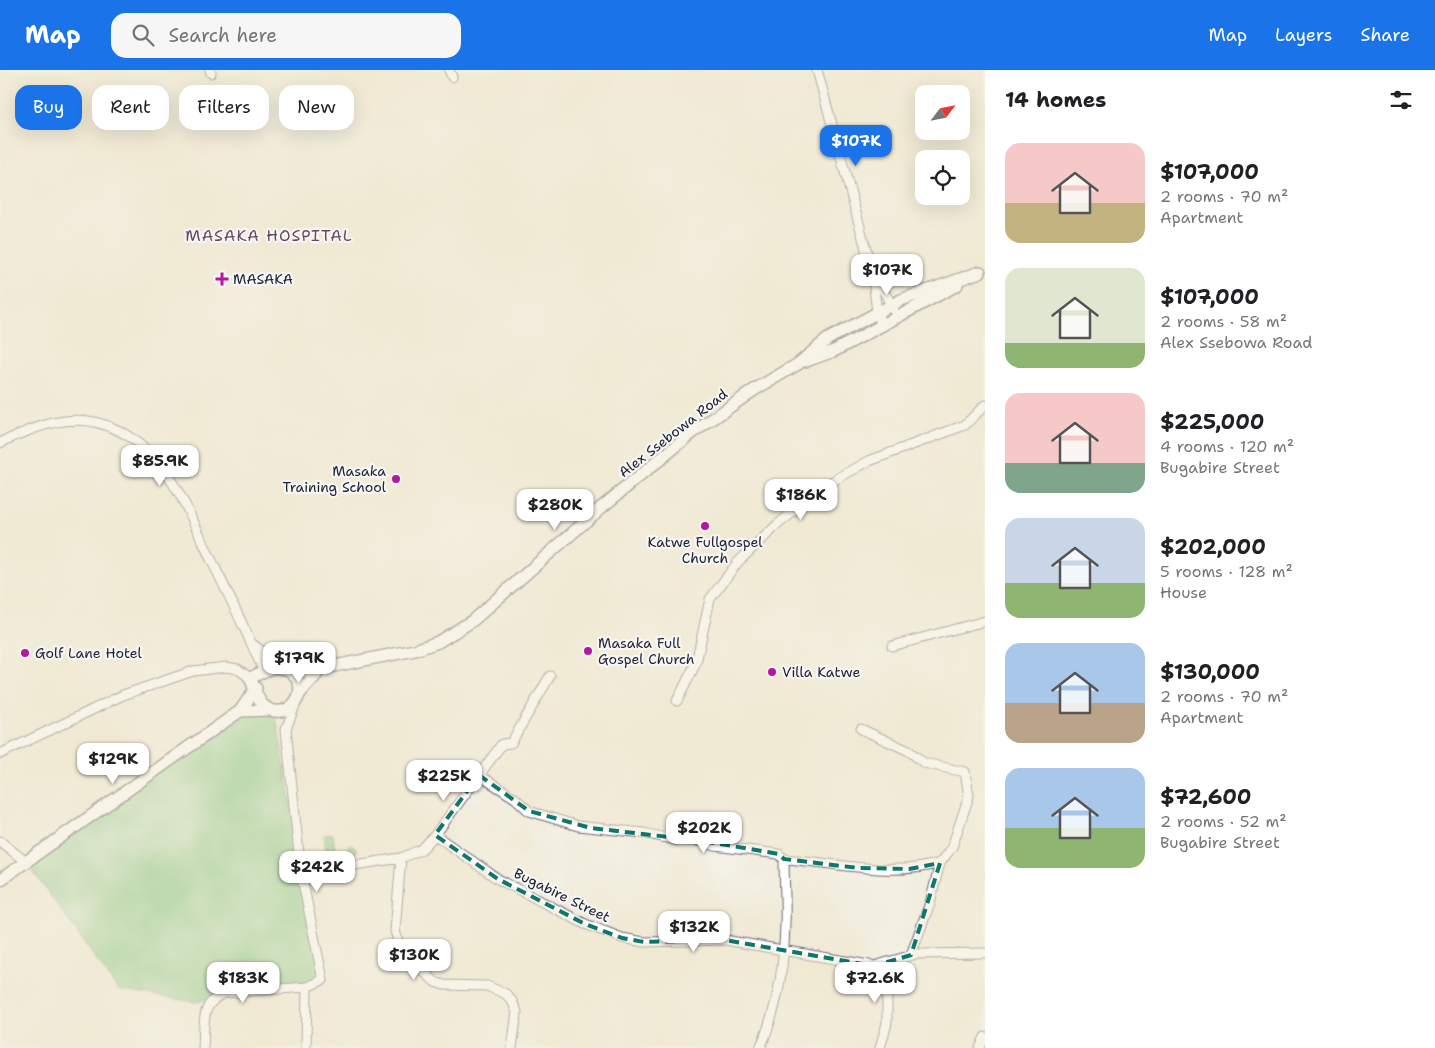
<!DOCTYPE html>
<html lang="en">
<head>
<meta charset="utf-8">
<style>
  :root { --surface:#fff; --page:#f6f6f6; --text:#202124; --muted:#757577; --accent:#1a73e8 }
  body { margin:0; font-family:"Shantell Sans",sans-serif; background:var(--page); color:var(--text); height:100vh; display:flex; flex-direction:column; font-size:19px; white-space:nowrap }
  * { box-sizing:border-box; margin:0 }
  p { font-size:16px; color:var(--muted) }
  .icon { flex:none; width:28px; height:28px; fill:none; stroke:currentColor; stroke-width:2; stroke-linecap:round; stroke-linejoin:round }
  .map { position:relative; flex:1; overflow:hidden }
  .details { display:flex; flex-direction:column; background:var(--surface); width:450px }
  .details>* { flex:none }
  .guide { position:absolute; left:15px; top:15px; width:475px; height:45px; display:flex; gap:10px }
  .needle { width:32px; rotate:58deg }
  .tools { position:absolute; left:915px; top:15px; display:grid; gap:10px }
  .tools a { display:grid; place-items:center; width:55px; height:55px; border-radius:10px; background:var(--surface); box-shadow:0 5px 20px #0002; font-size:25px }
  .price { position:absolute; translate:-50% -42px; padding:0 11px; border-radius:10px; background:#fff; color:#222; font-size:16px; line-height:32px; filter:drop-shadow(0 1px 2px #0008) }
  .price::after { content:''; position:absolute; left:50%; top:30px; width:15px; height:11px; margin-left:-8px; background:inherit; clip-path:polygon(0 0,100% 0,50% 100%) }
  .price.active { background:var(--accent); color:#fff }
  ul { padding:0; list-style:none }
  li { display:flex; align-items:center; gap:15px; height:125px; padding:0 20px }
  li span { display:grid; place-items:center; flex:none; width:140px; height:100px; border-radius:15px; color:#555 }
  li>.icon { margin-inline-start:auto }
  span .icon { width:60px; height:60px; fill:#fffc; stroke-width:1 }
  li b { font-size:21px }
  h2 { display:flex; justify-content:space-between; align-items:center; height:60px; padding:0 20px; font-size:21px }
  .chip { padding:0 18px; border-radius:15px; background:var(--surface); box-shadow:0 5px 20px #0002; font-size:18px; line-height:45px }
  .chip.active { background:var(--accent); color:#fff }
  header { display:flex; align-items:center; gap:30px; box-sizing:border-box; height:70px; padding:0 25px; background:var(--accent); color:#fff }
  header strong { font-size:24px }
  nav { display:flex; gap:28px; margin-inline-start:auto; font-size:18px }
  .search { width:350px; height:45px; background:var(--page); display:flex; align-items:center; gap:12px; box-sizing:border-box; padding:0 18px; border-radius:15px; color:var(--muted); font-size:19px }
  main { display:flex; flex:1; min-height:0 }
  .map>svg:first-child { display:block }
  .grass { fill:url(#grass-dots); stroke:#52745e }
  .park { fill:#83c782; stroke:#52745e }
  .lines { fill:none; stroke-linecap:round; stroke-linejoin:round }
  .minor-casing { stroke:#6a6871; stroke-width:11 }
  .tertiary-casing { stroke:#6a6871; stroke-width:14 }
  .minor { stroke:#fff; stroke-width:9 }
  .tertiary { stroke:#fff; stroke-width:11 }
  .marked { fill:none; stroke:#0f766e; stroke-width:4; stroke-dasharray:10 6; stroke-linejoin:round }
  .poi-dot { fill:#b5179e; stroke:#f6f6f2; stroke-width:2 }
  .labels { text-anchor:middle; stroke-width:4.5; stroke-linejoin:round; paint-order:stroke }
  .poi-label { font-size:14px; fill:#22223b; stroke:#f6f6f2; text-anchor:start }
  .street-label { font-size:14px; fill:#22223b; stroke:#f6f6f2 }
  .quarter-label { font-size:16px; letter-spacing:1px; fill:#654963; stroke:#f6f6f2 }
</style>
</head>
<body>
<header>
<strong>Map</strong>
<div class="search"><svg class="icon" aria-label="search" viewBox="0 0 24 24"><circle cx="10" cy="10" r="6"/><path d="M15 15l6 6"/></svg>Search here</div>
<nav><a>Map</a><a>Layers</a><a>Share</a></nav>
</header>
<main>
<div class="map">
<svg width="985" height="978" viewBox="0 0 985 978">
  <defs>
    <pattern id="grass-dots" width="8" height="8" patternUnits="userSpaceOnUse" patternTransform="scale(1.25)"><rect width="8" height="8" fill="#83c782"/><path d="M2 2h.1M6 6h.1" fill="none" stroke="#6ba16c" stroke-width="1.8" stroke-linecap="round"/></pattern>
  </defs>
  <rect width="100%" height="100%" fill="#f6f6f2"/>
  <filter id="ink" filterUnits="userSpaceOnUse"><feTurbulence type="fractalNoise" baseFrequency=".02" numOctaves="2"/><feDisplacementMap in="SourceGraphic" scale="10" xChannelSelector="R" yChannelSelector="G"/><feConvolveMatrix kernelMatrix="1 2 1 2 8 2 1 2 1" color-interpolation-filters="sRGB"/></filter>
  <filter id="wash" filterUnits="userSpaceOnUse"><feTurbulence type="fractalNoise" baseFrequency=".0096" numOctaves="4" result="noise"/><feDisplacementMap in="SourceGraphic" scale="20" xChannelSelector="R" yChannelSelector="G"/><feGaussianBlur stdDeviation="1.12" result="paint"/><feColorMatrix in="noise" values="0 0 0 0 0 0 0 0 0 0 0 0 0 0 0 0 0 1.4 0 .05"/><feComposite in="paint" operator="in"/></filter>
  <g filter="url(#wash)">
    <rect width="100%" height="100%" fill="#f0e9d4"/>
    <path class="grass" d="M 333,764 L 335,781 L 346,780 L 350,774 L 357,779 L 350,790 L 327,790 L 324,765 Z"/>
    <path class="park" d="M 275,641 L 323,910 L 195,932 L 118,920 L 27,793 L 228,649 Z"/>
  </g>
  <g filter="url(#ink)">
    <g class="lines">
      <defs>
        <path id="minor" d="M 210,0 L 211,3
          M 449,0 L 452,7
          M 817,0 L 872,201 L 877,242 L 882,256
          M 875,205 L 894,240
          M 0,373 C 32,358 67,343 102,354 C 120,359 137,371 150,384 C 177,411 193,451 209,485 C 228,524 247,562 264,602
          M 251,573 L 283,597
          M 892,576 L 985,551
          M 677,631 L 696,593 L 710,529 L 738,492 L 777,455 L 829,413 L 869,391 L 965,355 L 985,335
          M 296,633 L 286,659 L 301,803 L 323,910 L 307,917 L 306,978
          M 0,684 L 123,625 L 193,601 L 226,597 L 238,599 L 250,608
          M 479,705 L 515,728 L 529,741 L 578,756 L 644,763 L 675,770 L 703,771 L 715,776 L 779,784 L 784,789 C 784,811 786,833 785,854 C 784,895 777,941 760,978
          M 435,765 L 498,809 L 585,854 L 622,868 L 644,872 L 725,870 L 874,896 L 916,884 L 985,883
          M 0,771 L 27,793
          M 401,788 L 395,861 L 401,880 L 435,912 L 444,915 L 487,916 L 506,924 L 512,931 L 517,942 L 512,978
          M 784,789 C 835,792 890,808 940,793 L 952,777 L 969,726 L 965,702 L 924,693 L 909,681 L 861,659
          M 301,803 L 401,788 L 422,779 L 435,765 L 502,674 L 511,673 L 550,606
          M 911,885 L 930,833 L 940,793
          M 203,978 C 205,954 199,933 225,923 L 307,917
          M 880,978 L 887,953 L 887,893
          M 980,978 L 985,967"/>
        <path id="tertiary" d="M 806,291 L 834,281 L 957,215
          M 286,598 C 318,618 287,655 264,636 C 256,629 255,617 250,608 L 273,597 L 317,604
          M 300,623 L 317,604 L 319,599 L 415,580 L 438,572 L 472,551 L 602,437 L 691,364 L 754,320 L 798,294 L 828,269 L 901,230 L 980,202
          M 240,641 L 271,640
          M 0,810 L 240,641 L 256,618"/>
      </defs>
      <use href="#minor" class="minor-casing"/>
      <use href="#tertiary" class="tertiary-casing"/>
      <use href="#minor" class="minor"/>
      <use href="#tertiary" class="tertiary"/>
    </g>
  </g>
  <path d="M0 0H985V978H0ZM 479,705 L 529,741 L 591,758 L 703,771 L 779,784 L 784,789 L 858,798 L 909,799 L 940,793 L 911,885 L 874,896 L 725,870 L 644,872 L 622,868 L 585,854 L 498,809 L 435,765 Z" fill="#f0e9d4" fill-opacity=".55" fill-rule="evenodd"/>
  <path class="marked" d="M 479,705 L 529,741 L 591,758 L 703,771 L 779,784 L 784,789 L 858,798 L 909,799 L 940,793 L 911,885 L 874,896 L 725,870 L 644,872 L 622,868 L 585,854 L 498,809 L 435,765 Z"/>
  <g class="poi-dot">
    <path d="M219.5 201.5h5v5h5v5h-5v5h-5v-5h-5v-5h5z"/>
    <circle cx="396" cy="409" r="5"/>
    <circle cx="705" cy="456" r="5"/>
    <circle cx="588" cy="581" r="5"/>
    <circle cx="25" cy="583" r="5"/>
    <circle cx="772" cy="602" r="5"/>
  </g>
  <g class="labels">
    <g class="poi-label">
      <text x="233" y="214">MASAKA</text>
      <text x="386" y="406" text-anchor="end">Masaka<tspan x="386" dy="16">Training School</tspan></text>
      <text x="705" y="477" text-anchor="middle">Katwe Fullgospel<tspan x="705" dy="16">Church</tspan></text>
      <text x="598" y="578">Masaka Full<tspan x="598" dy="16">Gospel Church</tspan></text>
      <text x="35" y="588">Golf Lane Hotel</text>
      <text x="782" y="607">Villa Katwe</text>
    </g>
    <g class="street-label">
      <text transform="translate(673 363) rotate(-38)" y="5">Alex Ssebowa Road</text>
      <text transform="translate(562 825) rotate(26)" y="5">Bugabire Street</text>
    </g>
    <g class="quarter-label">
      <text x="269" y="171">MASAKA HOSPITAL</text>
    </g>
  </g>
</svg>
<div class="tools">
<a><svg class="needle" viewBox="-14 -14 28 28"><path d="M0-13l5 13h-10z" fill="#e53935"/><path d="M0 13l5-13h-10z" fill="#757577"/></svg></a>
<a><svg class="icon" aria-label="locate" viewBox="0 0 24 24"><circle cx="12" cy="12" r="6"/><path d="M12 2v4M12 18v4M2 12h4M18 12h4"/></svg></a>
</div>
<b class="price active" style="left:856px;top:97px">$107K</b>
<b class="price" style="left:887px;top:226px">$107K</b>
<b class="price" style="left:160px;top:417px">$85.9K</b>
<b class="price" style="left:801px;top:451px">$186K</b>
<b class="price" style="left:555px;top:461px">$280K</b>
<b class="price" style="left:299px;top:614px">$179K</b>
<b class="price" style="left:113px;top:715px">$129K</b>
<b class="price" style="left:444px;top:732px">$225K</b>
<b class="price" style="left:704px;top:784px">$202K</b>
<b class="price" style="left:317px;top:823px">$242K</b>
<b class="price" style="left:694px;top:883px">$132K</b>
<b class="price" style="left:414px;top:911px">$130K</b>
<b class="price" style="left:243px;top:934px">$183K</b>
<b class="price" style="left:875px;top:934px">$72.6K</b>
<div class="guide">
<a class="chip active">Buy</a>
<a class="chip">Rent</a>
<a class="chip">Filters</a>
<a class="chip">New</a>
</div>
</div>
<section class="details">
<h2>14 homes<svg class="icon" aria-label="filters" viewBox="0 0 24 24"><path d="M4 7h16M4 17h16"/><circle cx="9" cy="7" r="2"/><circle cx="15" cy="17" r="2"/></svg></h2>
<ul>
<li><span style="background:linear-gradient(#f6c9c9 60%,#c2b280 0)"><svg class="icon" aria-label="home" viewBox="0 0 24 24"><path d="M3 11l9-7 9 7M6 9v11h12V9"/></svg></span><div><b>$107,000</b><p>2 rooms · 70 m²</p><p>Apartment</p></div></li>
<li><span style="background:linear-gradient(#dfe7d0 75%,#8fb573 0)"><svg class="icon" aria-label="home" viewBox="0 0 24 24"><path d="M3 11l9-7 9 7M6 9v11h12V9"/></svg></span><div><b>$107,000</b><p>2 rooms · 58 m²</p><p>Alex Ssebowa Road</p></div></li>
<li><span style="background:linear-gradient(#f6c9c9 70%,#7fa58c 0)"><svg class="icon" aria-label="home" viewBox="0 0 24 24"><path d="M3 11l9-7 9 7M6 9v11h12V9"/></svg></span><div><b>$225,000</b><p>4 rooms · 120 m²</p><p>Bugabire Street</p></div></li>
<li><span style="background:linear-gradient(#c9d6e8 65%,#8fb573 0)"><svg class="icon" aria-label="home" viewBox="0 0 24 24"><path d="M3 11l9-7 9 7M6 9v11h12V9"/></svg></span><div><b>$202,000</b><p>5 rooms · 128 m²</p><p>House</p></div></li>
<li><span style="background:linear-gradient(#a9c7e8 60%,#b9a48a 0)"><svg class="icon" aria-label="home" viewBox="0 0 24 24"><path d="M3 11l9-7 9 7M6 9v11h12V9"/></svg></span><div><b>$130,000</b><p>2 rooms · 70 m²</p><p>Apartment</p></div></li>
<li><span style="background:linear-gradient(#a9c7e8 60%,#8fb573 0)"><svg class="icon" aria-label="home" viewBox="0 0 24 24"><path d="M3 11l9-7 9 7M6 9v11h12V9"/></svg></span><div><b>$72,600</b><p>2 rooms · 52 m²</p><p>Bugabire Street</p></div></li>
</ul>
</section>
</main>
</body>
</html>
